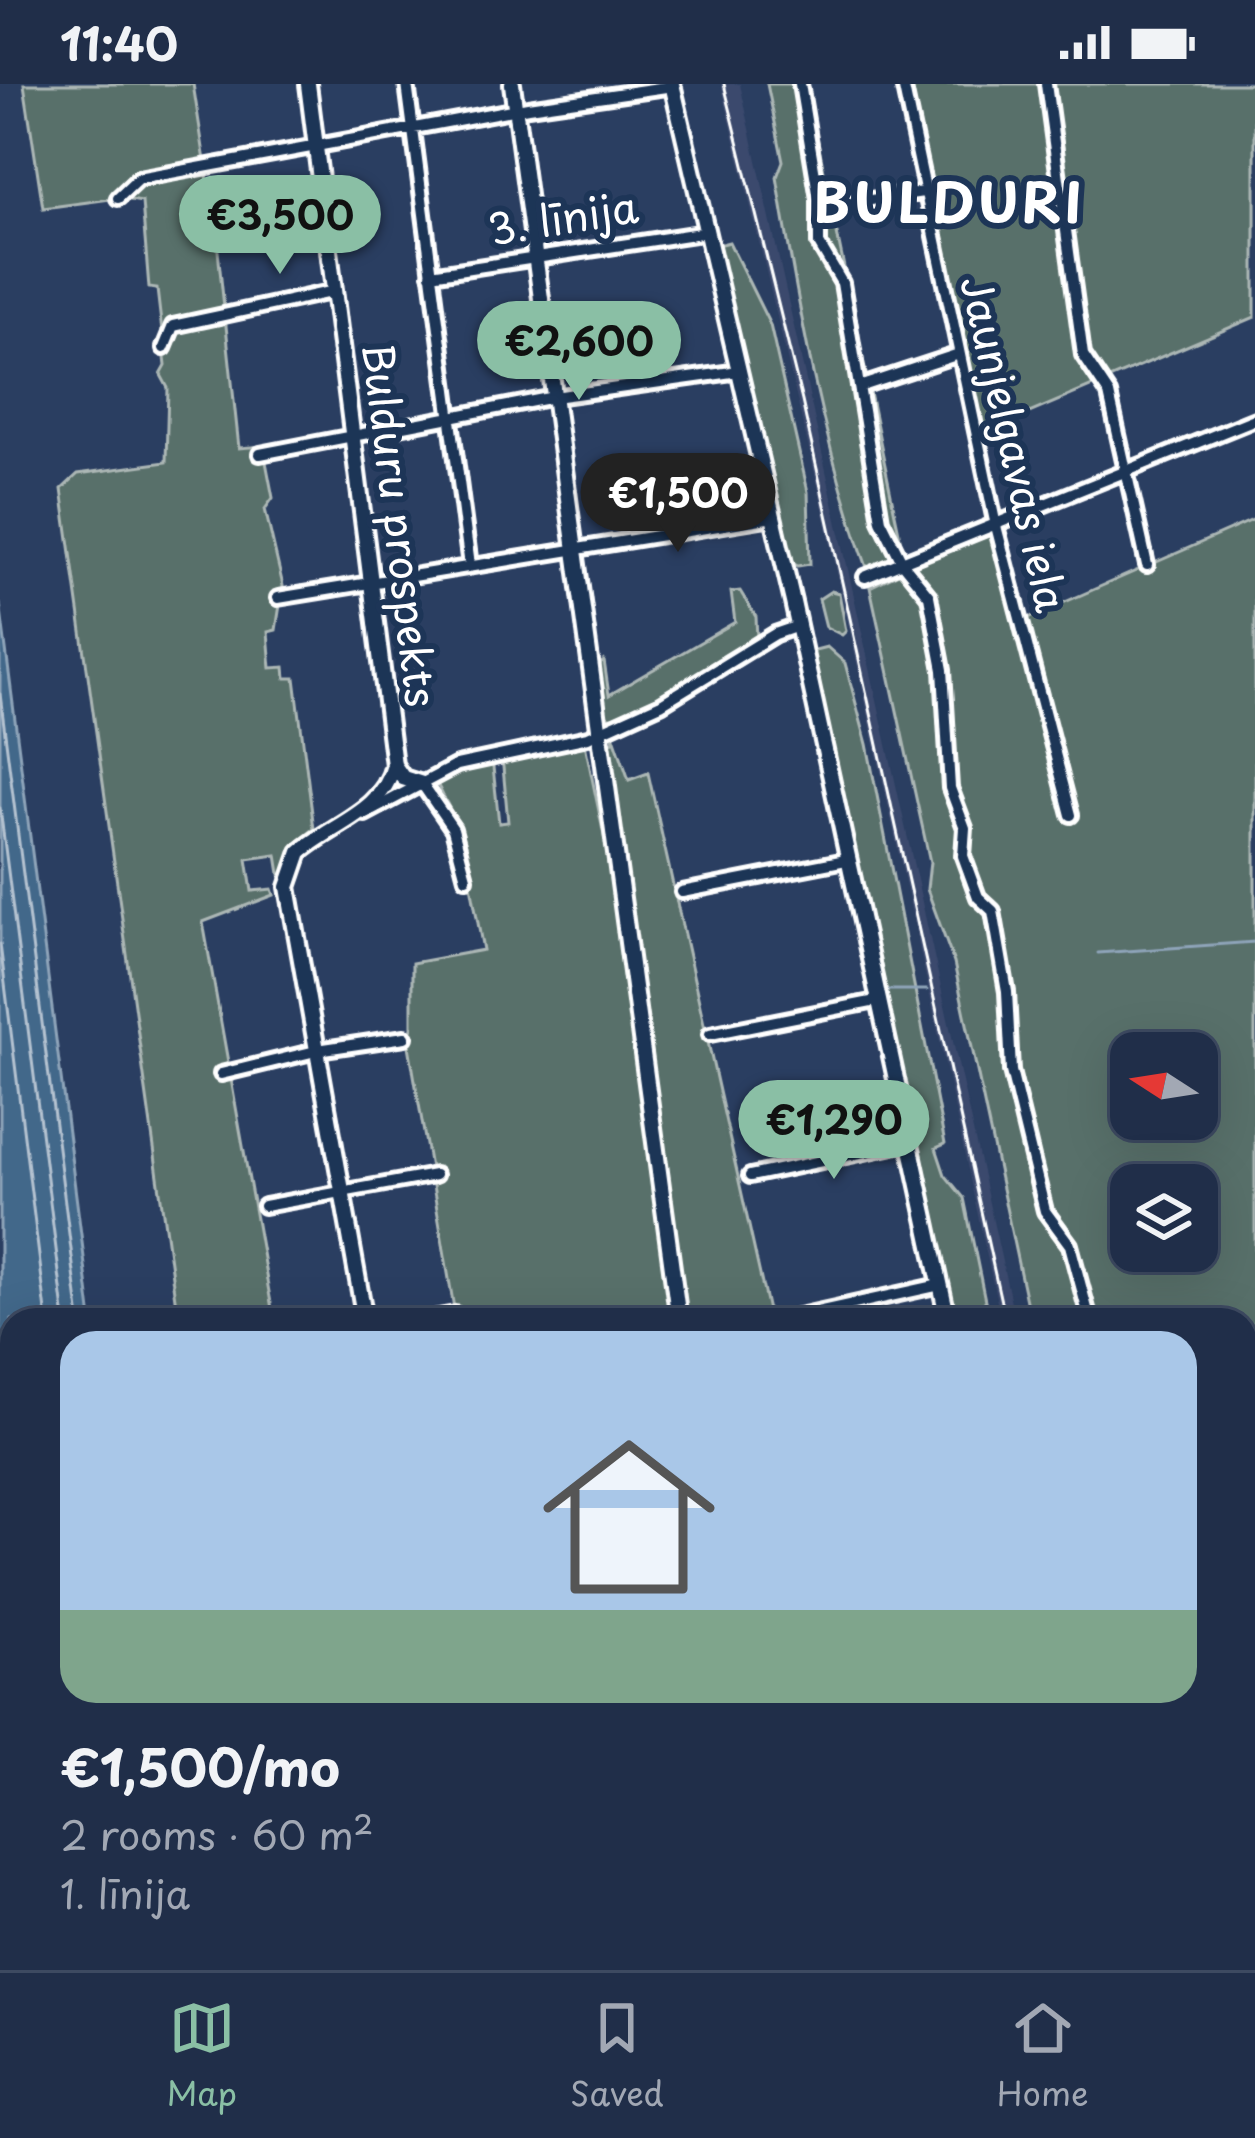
<!DOCTYPE html>
<html lang="en">
<head>
<meta charset="utf-8">
<style>
  :root { --surface:#202e49; --page:#2d3a53; --text:#f1f3f6; --muted:#a2a8b4; --line:#3d4a61; --accent:#8abfa5 }
  body { margin:0; font-family:"Playpen Sans",sans-serif; background:var(--page); color:var(--text); height:100vh; display:flex; flex-direction:column; font-size:45px; white-space:nowrap }
  * { box-sizing:border-box; margin:0 }
  p { font-size:39px; color:var(--muted) }
  .icon { flex:none; width:66px; height:66px; fill:none; stroke:currentColor; stroke-width:2; stroke-linecap:round; stroke-linejoin:round }
  .map { position:relative; flex:1; overflow:hidden }
  .sheet { position:absolute; left:0px; top:1224px; width:1257px; height:663px; display:flex; flex-direction:column; background:var(--surface); border-radius:36px 36px 0 0; box-shadow:0 12px 48px #0002,0 0 0 3px var(--line) }
  .sheet>* { flex:none }
  .needle { width:78px; rotate:282deg }
  .fabs { position:absolute; left:1110px; top:948px; display:grid; gap:24px }
  .fabs a { display:grid; place-items:center; width:108px; height:108px; border-radius:24px; background:var(--surface); box-shadow:0 12px 48px #0002,0 0 0 3px var(--line); font-size:60px }
  .price { position:absolute; translate:-50% -102px; padding:0 27px; border-radius:42px; background:var(--accent); color:#111; font-size:39px; line-height:78px; filter:drop-shadow(0 3px 6px #0008) }
  .price::after { content:''; position:absolute; left:50%; top:72px; width:36px; height:27px; margin-left:-18px; background:inherit; clip-path:polygon(0 0,100% 0,50% 100%) }
  .price.on { background:#222; color:#fff }
  ul { padding:0; list-style:none }
  li { display:grid; align-content:center; gap:24px; height:636px; padding:0 60px }
  li+li { border-top:3px solid var(--line) }
  li span { display:grid; place-items:center; height:372px; border-radius:36px; color:#555 }
  li>.icon { margin-inline-start:auto }
  span .icon { width:216px; height:216px; fill:#fffc; stroke-width:1 }
  li b { font-size:51px }
  .status { display:flex; justify-content:space-between; align-items:center; height:84px; padding:0 60px; background:var(--surface); direction:ltr }
  .status svg { height:33px; fill:currentColor }
  .tab-bar { display:flex; justify-content:space-around; align-items:center; height:168px; border-top:3px solid var(--line); background:var(--surface); font-size:33px; color:var(--muted) }
  .tab-bar a { display:grid; justify-items:center; gap:6px }
  .tab-bar .on { color:var(--accent) }
  .map>svg:first-child { display:block }
  .built { fill:#3a496d }
  .green { fill:#596f6b; stroke:#acb7b5; stroke-width:3; fill-rule:evenodd }
  .water { fill:#43678a; stroke:#8ea4b9; stroke-width:3 }
  .lines { fill:none; stroke-linecap:round; stroke-linejoin:round }
  .shore { stroke:#b4c2d0; stroke-width:3 }
  .stream { stroke:#8ea4b9; stroke-width:3 }
  .street-casing { stroke:#fff; stroke-width:20 }
  .secondary-casing { stroke:#fff; stroke-width:22 }
  .primary-casing { stroke:#fff; stroke-width:24 }
  .street { stroke:#1d3557; stroke-width:10 }
  .secondary { stroke:#1d3557; stroke-width:14 }
  .primary { stroke:#1d3557; stroke-width:15 }
  .rail { stroke:#fff; stroke-width:3 }
  .labels { text-anchor:middle; stroke-width:12; stroke-linejoin:round; paint-order:stroke }
  .street-label { font-size:42px; fill:#fff; stroke:#1d3557 }
  .district-label { font-size:54px; font-weight:bold; letter-spacing:3px; fill:#fff; stroke:#1d3557 }
</style>
</head>
<body>
<div class="status"><b>11:40</b><svg viewBox="0 0 49 12"><path d="M0 12V9h3v3zM5 12V6h3v6zM10 12V3h3v9zM15 12V0h3v12zM26 1h20v11H26zM47 4h2v5h-2z"/></svg></div>
<div class="map">
<svg width="1255" height="1886" viewBox="0 0 1255 1886">
  <rect width="100%" height="100%" fill="#2a3e61"/>
  <filter id="ink" filterUnits="userSpaceOnUse"><feTurbulence type="fractalNoise" baseFrequency=".00833" numOctaves="2"/><feDisplacementMap in="SourceGraphic" scale="24" xChannelSelector="R" yChannelSelector="G"/><feConvolveMatrix kernelMatrix="1 2 1 2 8 2 1 2 1" color-interpolation-filters="sRGB"/></filter>
  <g filter="url(#ink)">
    <path class="built" d="M 721,0 L 740,0 L 1015,1236 L 1001,1236 L 819,407 Z
      M 392,1875 L 470,1875 L 472,1886 L 394,1886 Z
      M 733,1875 L 852,1875 L 856,1886 L 735,1886 Z"/>
    <path class="green" d="M 24,0 L 193,0 L 216,148 L 239,364 L 263,362 L 273,414 L 265,425 L 283,502 L 276,546 L 268,548 L 271,584 L 285,583 L 286,594 L 295,594 L 314,745 L 294,761 L 281,796 L 277,771 L 247,775 L 252,807 L 272,805 L 274,811 L 203,838 L 274,1236 L 178,1236 L 62,405 L 78,390 L 166,378 L 168,304 L 161,291 L 166,282 L 157,205 L 149,204 L 142,118 L 118,114 L 43,124 Z
      M 767,0 L 806,0 L 904,473 L 868,486 C 822,359 799,226 777,93 L 783,77 Z
      M 903,0 L 1255,0 L 1255,233 L 996,343 L 976,345 Z
      M 729,158 L 770,241 L 808,408 L 810,480 L 798,482 L 788,477 L 713,162 Z
      M 1255,435 L 1255,1820 L 1245,1833 L 1245,1236 L 1030,1236 L 954,879 L 927,805 L 930,778 L 870,503 L 907,485 L 903,480 L 993,447 L 1017,539 ZM 1131,969 L 1197,969 L 1197,1035 L 1131,1035 ZM 1131,1101 L 1197,1101 L 1197,1167 L 1131,1167 Z
      M 740,507 L 756,533 L 757,555 C 726,574 637,643 604,632 L 600,580 L 604,577 L 609,611 L 735,538 L 731,508 Z
      M 831,507 L 839,509 L 846,547 L 842,551 L 826,543 L 819,515 Z
      M 827,563 L 845,579 L 867,660 L 945,1060 L 936,1064 L 945,1091 L 964,1114 L 989,1236 L 953,1236 L 810,578 L 815,566 Z
      M 611,644 L 629,696 L 648,689 L 770,1236 L 685,1236 L 607,659 L 614,657 Z
      M 585,660 L 608,771 L 672,1236 L 456,1236 L 407,950 L 412,944 L 412,879 L 483,866 L 461,747 L 435,696 L 492,674 L 499,739 L 508,738 L 502,672 Z
      M 257,1875 L 370,1875 L 371,1886 L 258,1886 Z"/>
    <path class="water" d="M 0,519 L 92,1236 L 12,1236 L 12,1875 L 169,1875 L 170,1886 L 0,1886 Z"/>
    <g class="lines">
      <path class="shore" d="M 0,610 L 80,1236
        M 0,724 L 65,1236
        M 0,860 L 47,1236"/>
      <path class="stream" d="M 1098,869 L 1255,858
        M 885,906 L 927,906"/>
      <defs>
        <path id="street" d="M 407,0 L 470,482
          M 800,0 L 819,115 L 819,160 L 842,199 L 881,436 L 903,480 L 929,512 L 943,586 L 950,704 L 965,744 L 963,772 L 978,813 L 993,827 L 1007,908 L 1011,987 L 1045,1127 L 1070,1161 L 1090,1236
          M 903,0 L 996,442 L 1071,731
          M 1046,0 L 1083,271 L 1109,310 L 1147,481
          M 118,114 L 138,95 L 528,23 L 673,2
          M 819,124 L 923,108
          M 431,190 L 707,148
          M 164,264 L 173,242 L 335,207
          M 859,303 L 959,270
          M 260,370 L 554,313 L 739,287
          M 865,493 L 1255,335
          M 278,514 L 773,433
          M 422,700 L 453,745 L 466,794
          M 365,730 L 457,681 L 588,653 L 661,620 L 775,550 L 798,542
          M 682,808 L 846,776
          M 710,950 L 876,917
          M 221,990 L 324,965 L 405,953
          M 750,1092 L 908,1059
          M 264,1122 L 435,1091
          M 422,1236 L 455,1230
          M 781,1236 L 940,1201
          M 1245,1757 L 1255,1754
          M 1245,1856 L 1253,1886
          M 581,1875 L 583,1886"/>
        <path id="secondary" d="M 308,0 L 394,681 C 383,728 332,740 300,768 L 288,803 L 365,1236
          M 512,0 L 679,1236
          M 672,0 L 793,518 L 948,1236
          M 394,681 L 403,694 L 422,700
          M 483,1875 L 485,1886
          M 874,1875 L 879,1886
          M 1105,1875 L 1108,1886"/>
        <path id="primary" d="M 1245,1847 L 1255,1835
          M 1213,1886 L 1222,1875"/>
      </defs>
      <use href="#street" class="street-casing"/>
      <use href="#secondary" class="secondary-casing"/>
      <use href="#primary" class="primary-casing"/>
      <use href="#street" class="street"/>
      <use href="#secondary" class="secondary"/>
      <use href="#primary" class="primary"/>
      <path class="rail" d="M 724,0 L 802,317 L 1005,1236
        M 1152,1875 L 1154,1886"/>
    </g>
  </g>
  <g class="labels">
    <g class="street-label">
      <text transform="translate(563 135) rotate(-9)" y="15">3. līnija</text>
      <text transform="translate(1013 360) rotate(77)" y="15">Jaunjelgavas iela</text>
      <text transform="translate(399 441) rotate(83)" y="15">Bulduru prospekts</text>
    </g>
    <g class="district-label">
      <text x="949" y="139">BULDURI</text>
    </g>
  </g>
</svg>
<div class="fabs">
<a><svg class="needle" viewBox="-14 -14 28 28"><path d="M0-13l5 13h-10z" fill="#e53935"/><path d="M0 13l5-13h-10z" fill="#a2a8b4"/></svg></a>
<a><svg class="icon" aria-label="layers" viewBox="0 0 24 24"><path d="M12 4l9 5-9 5-9-5zM3 14l9 5 9-5"/></svg></a>
</div>
<b class="price" style="left:280px;top:193px">€3,500</b>
<b class="price" style="left:579px;top:319px">€2,600</b>
<b class="price on" style="left:678px;top:471px">€1,500</b>
<b class="price" style="left:834px;top:1098px">€1,290</b>
<section class="sheet">
<ul>
<li><span style="background:linear-gradient(#a9c7e8 75%,#7fa58c 0)"><svg class="icon" aria-label="home" viewBox="0 0 24 24"><path d="M3 11l9-7 9 7M6 9v11h12V9"/></svg></span><div><b>€1,500/mo</b><p>2 rooms · 60 m²</p><p>1. līnija</p></div></li>
</ul>
</section>
</div>
<nav class="tab-bar">
<a class="on"><svg class="icon" aria-label="map" viewBox="0 0 24 24"><path d="M3 6l6-2 6 2 6-2v14l-6 2-6-2-6 2zM9 4v14M15 6v14"/></svg>Map</a>
<a><svg class="icon" aria-label="saved" viewBox="0 0 24 24"><path d="M7 4h10v16l-5-4-5 4z"/></svg>Saved</a>
<a><svg class="icon" aria-label="home" viewBox="0 0 24 24"><path d="M3 11l9-7 9 7M6 9v11h12V9"/></svg>Home</a>
</nav>
</body>
</html>
